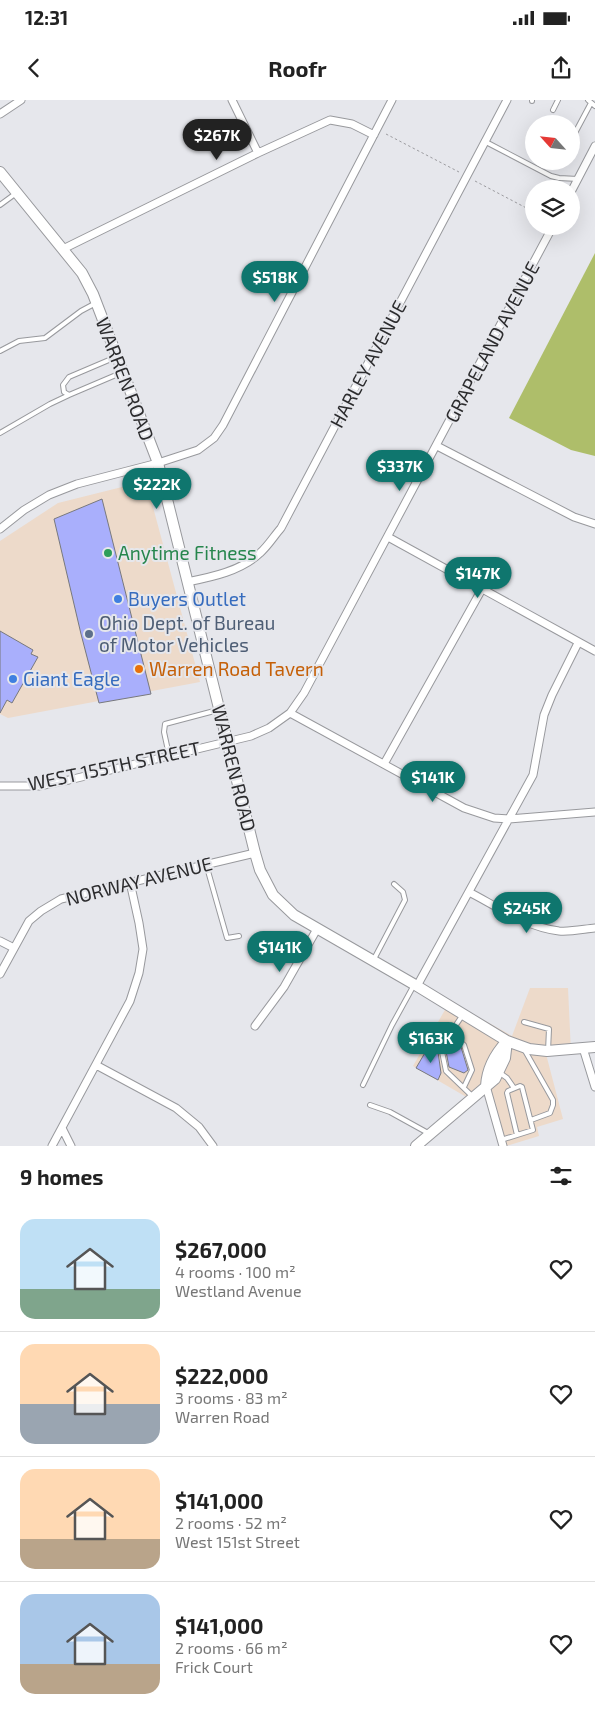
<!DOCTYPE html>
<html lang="en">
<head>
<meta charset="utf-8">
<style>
  :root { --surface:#fff; --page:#f6f6f6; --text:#222; --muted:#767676; --line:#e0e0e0; --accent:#0f766e }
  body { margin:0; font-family:"Exo 2",sans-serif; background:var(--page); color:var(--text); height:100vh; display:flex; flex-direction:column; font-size:19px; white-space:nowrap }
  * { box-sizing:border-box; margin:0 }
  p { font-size:16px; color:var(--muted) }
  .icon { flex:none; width:28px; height:28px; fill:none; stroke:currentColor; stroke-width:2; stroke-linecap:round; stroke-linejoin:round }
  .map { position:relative; height:1046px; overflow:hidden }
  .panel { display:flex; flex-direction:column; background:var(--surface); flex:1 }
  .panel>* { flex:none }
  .needle { width:32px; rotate:297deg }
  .buttons { position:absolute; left:525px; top:15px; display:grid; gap:10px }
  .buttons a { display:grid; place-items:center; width:55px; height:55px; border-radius:50%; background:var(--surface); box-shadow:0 5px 20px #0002; font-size:25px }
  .price { position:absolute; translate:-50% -42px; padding:0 11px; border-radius:18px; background:var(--accent); color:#fff; font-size:16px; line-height:32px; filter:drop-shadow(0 1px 2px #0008) }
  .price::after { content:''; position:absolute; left:50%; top:30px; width:15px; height:11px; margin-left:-8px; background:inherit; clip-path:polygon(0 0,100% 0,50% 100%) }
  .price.active { background:#222; color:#fff }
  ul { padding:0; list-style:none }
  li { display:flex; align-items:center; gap:15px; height:125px; padding:0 20px }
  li+li { border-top:1px solid var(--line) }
  li span { display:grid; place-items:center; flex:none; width:140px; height:100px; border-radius:15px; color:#555 }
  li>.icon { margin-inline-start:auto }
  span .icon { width:60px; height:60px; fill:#fffc; stroke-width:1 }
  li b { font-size:21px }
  h2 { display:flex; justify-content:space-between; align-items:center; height:60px; padding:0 20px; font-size:21px }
  .status { display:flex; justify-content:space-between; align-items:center; height:35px; padding:0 25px; background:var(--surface); direction:ltr }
  .status svg { height:14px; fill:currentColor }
  header { display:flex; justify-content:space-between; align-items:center; height:65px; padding:0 20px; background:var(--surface); font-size:22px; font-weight:700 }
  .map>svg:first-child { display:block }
  .commercial { fill:#eddaca }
  .forest { fill:#aebe6a }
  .building { fill:#a9affc; stroke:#78797d }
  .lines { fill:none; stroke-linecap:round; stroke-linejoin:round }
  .lane-casing { stroke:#98999d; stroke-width:6 }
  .street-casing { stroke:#98999d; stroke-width:9 }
  .secondary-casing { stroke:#98999d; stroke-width:12 }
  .path { stroke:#9c9ca0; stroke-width:1; stroke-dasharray:2.5 2.5; stroke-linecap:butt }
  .lane { stroke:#fff; stroke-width:4 }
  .street { stroke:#fff; stroke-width:7 }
  .secondary { stroke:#fff; stroke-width:10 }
  .leisure-dot { fill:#2e9e5b; stroke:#e6e7ec; stroke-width:2 }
  .shop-dot { fill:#3f7fe0; stroke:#e6e7ec; stroke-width:2 }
  .service-dot { fill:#5c6f8a; stroke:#e6e7ec; stroke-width:2 }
  .food-dot { fill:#e8710a; stroke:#e6e7ec; stroke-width:2 }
  .labels { text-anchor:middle; stroke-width:4; stroke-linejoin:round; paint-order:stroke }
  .street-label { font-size:19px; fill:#2c2c2e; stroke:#e6e7ec }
  .leisure-label { font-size:19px; fill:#27864d; stroke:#e6e7ec; text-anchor:start }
  .shop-label { font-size:19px; fill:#366cbe; stroke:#e6e7ec; text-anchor:start }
  .service-label { font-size:19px; fill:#4e5e75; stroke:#e6e7ec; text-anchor:start }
  .food-label { font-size:19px; fill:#c56008; stroke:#e6e7ec; text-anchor:start }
</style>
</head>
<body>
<div class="status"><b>12:31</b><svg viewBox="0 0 49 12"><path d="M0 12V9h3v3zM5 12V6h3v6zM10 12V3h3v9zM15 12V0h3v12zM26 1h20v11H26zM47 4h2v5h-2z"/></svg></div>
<header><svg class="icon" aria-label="back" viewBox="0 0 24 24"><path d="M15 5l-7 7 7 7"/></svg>Roofr<svg class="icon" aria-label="share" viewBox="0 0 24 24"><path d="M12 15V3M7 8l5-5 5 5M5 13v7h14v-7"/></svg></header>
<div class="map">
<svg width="595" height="1046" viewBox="0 0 595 1046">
  <rect width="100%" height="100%" fill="#e6e7ec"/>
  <path class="commercial" d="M 146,381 L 200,582 L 8,618 L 0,614 L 0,441 L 58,403 Z
    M 530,888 L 568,888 L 571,952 L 546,954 L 563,1019 L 537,1027 L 539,1036 L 506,1046 L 491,989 L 475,1002 L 413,966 L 450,901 L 512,936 Z"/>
  <path class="forest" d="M 595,153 L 595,356 L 571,350 L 509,318 Z"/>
  <path class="building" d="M 102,399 L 151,594 L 99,603 L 81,534 L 54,419 Z
    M 0,531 L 33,550 L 31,554 L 38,557 L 12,603 L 7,600 L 0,613 Z
    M 429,946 L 438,952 L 441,973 L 438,980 L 416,968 Z
    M 461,947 L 468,970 L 464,973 L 449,967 L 446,951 Z"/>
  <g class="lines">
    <defs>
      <path id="lane" d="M 588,0 L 595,6
        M 532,1 L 532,0
        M 553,10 L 558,0
        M 555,23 L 557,24
        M 571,31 L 575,33 L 591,3
        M 484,41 L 551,76 L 559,78 L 578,79
        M 0,105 L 15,94
        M 0,251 L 19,241 L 45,238 L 81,211 L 96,203
        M 116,257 L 69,277 L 63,285 L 64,292 L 69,295 L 123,272
        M 0,333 L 50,304 L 69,295
        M 169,655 L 164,632 L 165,624 L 218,610
        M 206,764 L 227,838 L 239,836
        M 374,859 L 405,800 L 403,792 L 394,784
        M 462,916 L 441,947 L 446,971 L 472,996
        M 524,922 L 549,929 L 548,951
        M 450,933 L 464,945 L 472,970 L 464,987
        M 524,949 L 553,1000 L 553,1005 L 550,1013 L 531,1020
        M 500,973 L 507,978 L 514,988
        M 363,985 L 392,925 L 414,885
        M 370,1005 L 390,1012 L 428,1033
        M 501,1040 L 533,1030 L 522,987 L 520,986 L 508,991 L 507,993 L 517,1035"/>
      <path id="street" d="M 232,0 L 258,53
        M 0,14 L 21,0
        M 571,92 L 595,46
        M 63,149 L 258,53 L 330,20 L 352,24 L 374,35
        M 437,346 L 574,417 L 595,424
        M 0,429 L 24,410 L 49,395 L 77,384 L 158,363 L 198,350 L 214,338 L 223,325 L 392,0
        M 388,437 L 595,551
        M 187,482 C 212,477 241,471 260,453 C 268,446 274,436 281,428 L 507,0
        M 290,613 L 464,708 L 494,718 L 509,719 L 595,712
        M 384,664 L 482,489
        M 0,686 L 39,686 L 69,680 L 251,636 L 269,628 L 290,613 L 304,593 L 553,126
        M 469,792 C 498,807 526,827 559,831 C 571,832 584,829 595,828
        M 0,841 L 14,848
        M 0,874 L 29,821 L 41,811 L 61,799 L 255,753
        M 417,886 L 533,675 L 544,615 L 552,595 L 578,543
        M 255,926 L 284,887 L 317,829
        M 583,948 L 595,987
        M 96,965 L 176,1008 L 199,1027 L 213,1046
        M 486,986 L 503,1046
        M 62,1028 L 71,1046
        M 52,1046 L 130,901 L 139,873 L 143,849 L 139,823 L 130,782"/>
      <path id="secondary" d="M 0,72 L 82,173 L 93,194 L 158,363 L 255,753 L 260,770 L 273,795 L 294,815 L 417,886 L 507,941 L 529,949 L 547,951 L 595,947
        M 486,986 C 487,968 495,954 507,941
        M 416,1046 L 495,979 L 505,958 L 507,941"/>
    </defs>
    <use href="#lane" class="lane-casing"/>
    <use href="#street" class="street-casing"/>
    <use href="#secondary" class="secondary-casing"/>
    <path class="path" d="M 386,34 L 459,72
      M 475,81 L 534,112"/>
    <use href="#lane" class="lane"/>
    <use href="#street" class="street"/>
    <use href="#secondary" class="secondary"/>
  </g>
  <circle class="leisure-dot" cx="108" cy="453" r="5"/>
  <g class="shop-dot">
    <circle cx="118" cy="499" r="5"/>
    <circle cx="13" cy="579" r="5"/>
  </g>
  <circle class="service-dot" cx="89" cy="534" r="5"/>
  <circle class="food-dot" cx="139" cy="569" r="5"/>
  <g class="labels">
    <g class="street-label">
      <text transform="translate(492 242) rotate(-62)" y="7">GRAPELAND AVENUE</text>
      <text transform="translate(368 264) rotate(-62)" y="7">HARLEY AVENUE</text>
      <text transform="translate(125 279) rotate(69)" y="7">WARREN ROAD</text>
      <text transform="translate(114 666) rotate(-12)" y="7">WEST 155TH STREET</text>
      <text transform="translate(234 668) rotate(76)" y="7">WARREN ROAD</text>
      <text transform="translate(139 781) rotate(-14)" y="7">NORWAY AVENUE</text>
    </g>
    <g class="leisure-label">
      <text x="118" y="460">Anytime Fitness</text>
    </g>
    <g class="shop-label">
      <text x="128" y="506">Buyers Outlet</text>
      <text x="23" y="586">Giant Eagle</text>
    </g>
    <g class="service-label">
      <text x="99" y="530">Ohio Dept. of Bureau<tspan x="99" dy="22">of Motor Vehicles</tspan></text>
    </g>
    <g class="food-label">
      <text x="149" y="576">Warren Road Tavern</text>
    </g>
  </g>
</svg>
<div class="buttons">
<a><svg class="needle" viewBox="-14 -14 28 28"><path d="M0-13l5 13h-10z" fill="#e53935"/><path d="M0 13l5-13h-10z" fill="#767676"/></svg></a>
<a><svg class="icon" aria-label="layers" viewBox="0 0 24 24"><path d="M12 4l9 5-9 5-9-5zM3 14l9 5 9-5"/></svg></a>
</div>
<b class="price active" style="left:217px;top:61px">$267K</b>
<b class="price" style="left:275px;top:203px">$518K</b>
<b class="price" style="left:400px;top:392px">$337K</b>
<b class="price" style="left:157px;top:410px">$222K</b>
<b class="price" style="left:478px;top:499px">$147K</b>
<b class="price" style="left:433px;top:703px">$141K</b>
<b class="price" style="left:527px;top:834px">$245K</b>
<b class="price" style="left:280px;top:873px">$141K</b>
<b class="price" style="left:431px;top:964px">$163K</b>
</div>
<section class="panel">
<h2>9 homes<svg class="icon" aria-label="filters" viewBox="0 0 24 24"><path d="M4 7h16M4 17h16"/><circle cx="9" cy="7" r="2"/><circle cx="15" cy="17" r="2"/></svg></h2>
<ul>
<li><span style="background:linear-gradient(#bfe0f5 70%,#7fa58c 0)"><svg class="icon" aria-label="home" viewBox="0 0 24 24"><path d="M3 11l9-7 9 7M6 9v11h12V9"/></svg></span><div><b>$267,000</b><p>4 rooms · 100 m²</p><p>Westland Avenue</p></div><svg class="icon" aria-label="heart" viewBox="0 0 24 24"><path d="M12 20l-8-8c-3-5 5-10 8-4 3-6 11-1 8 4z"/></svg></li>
<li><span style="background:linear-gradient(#ffd9b3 60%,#9aa5b1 0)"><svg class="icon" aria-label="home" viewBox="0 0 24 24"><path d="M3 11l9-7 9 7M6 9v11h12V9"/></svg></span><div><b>$222,000</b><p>3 rooms · 83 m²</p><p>Warren Road</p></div><svg class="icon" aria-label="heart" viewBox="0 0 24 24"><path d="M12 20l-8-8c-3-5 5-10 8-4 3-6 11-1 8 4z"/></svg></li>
<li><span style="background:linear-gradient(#ffd9b3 70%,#b9a48a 0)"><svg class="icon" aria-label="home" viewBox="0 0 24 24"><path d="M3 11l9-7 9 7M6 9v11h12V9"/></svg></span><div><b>$141,000</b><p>2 rooms · 52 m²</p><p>West 151st Street</p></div><svg class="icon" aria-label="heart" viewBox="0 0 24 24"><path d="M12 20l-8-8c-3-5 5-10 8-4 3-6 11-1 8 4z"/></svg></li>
<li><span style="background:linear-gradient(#a9c7e8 70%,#b9a48a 0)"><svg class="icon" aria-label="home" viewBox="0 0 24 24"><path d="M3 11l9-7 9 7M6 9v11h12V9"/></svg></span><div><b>$141,000</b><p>2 rooms · 66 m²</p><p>Frick Court</p></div><svg class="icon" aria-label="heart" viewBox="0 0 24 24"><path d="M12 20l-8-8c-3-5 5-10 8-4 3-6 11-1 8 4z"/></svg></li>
</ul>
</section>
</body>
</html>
